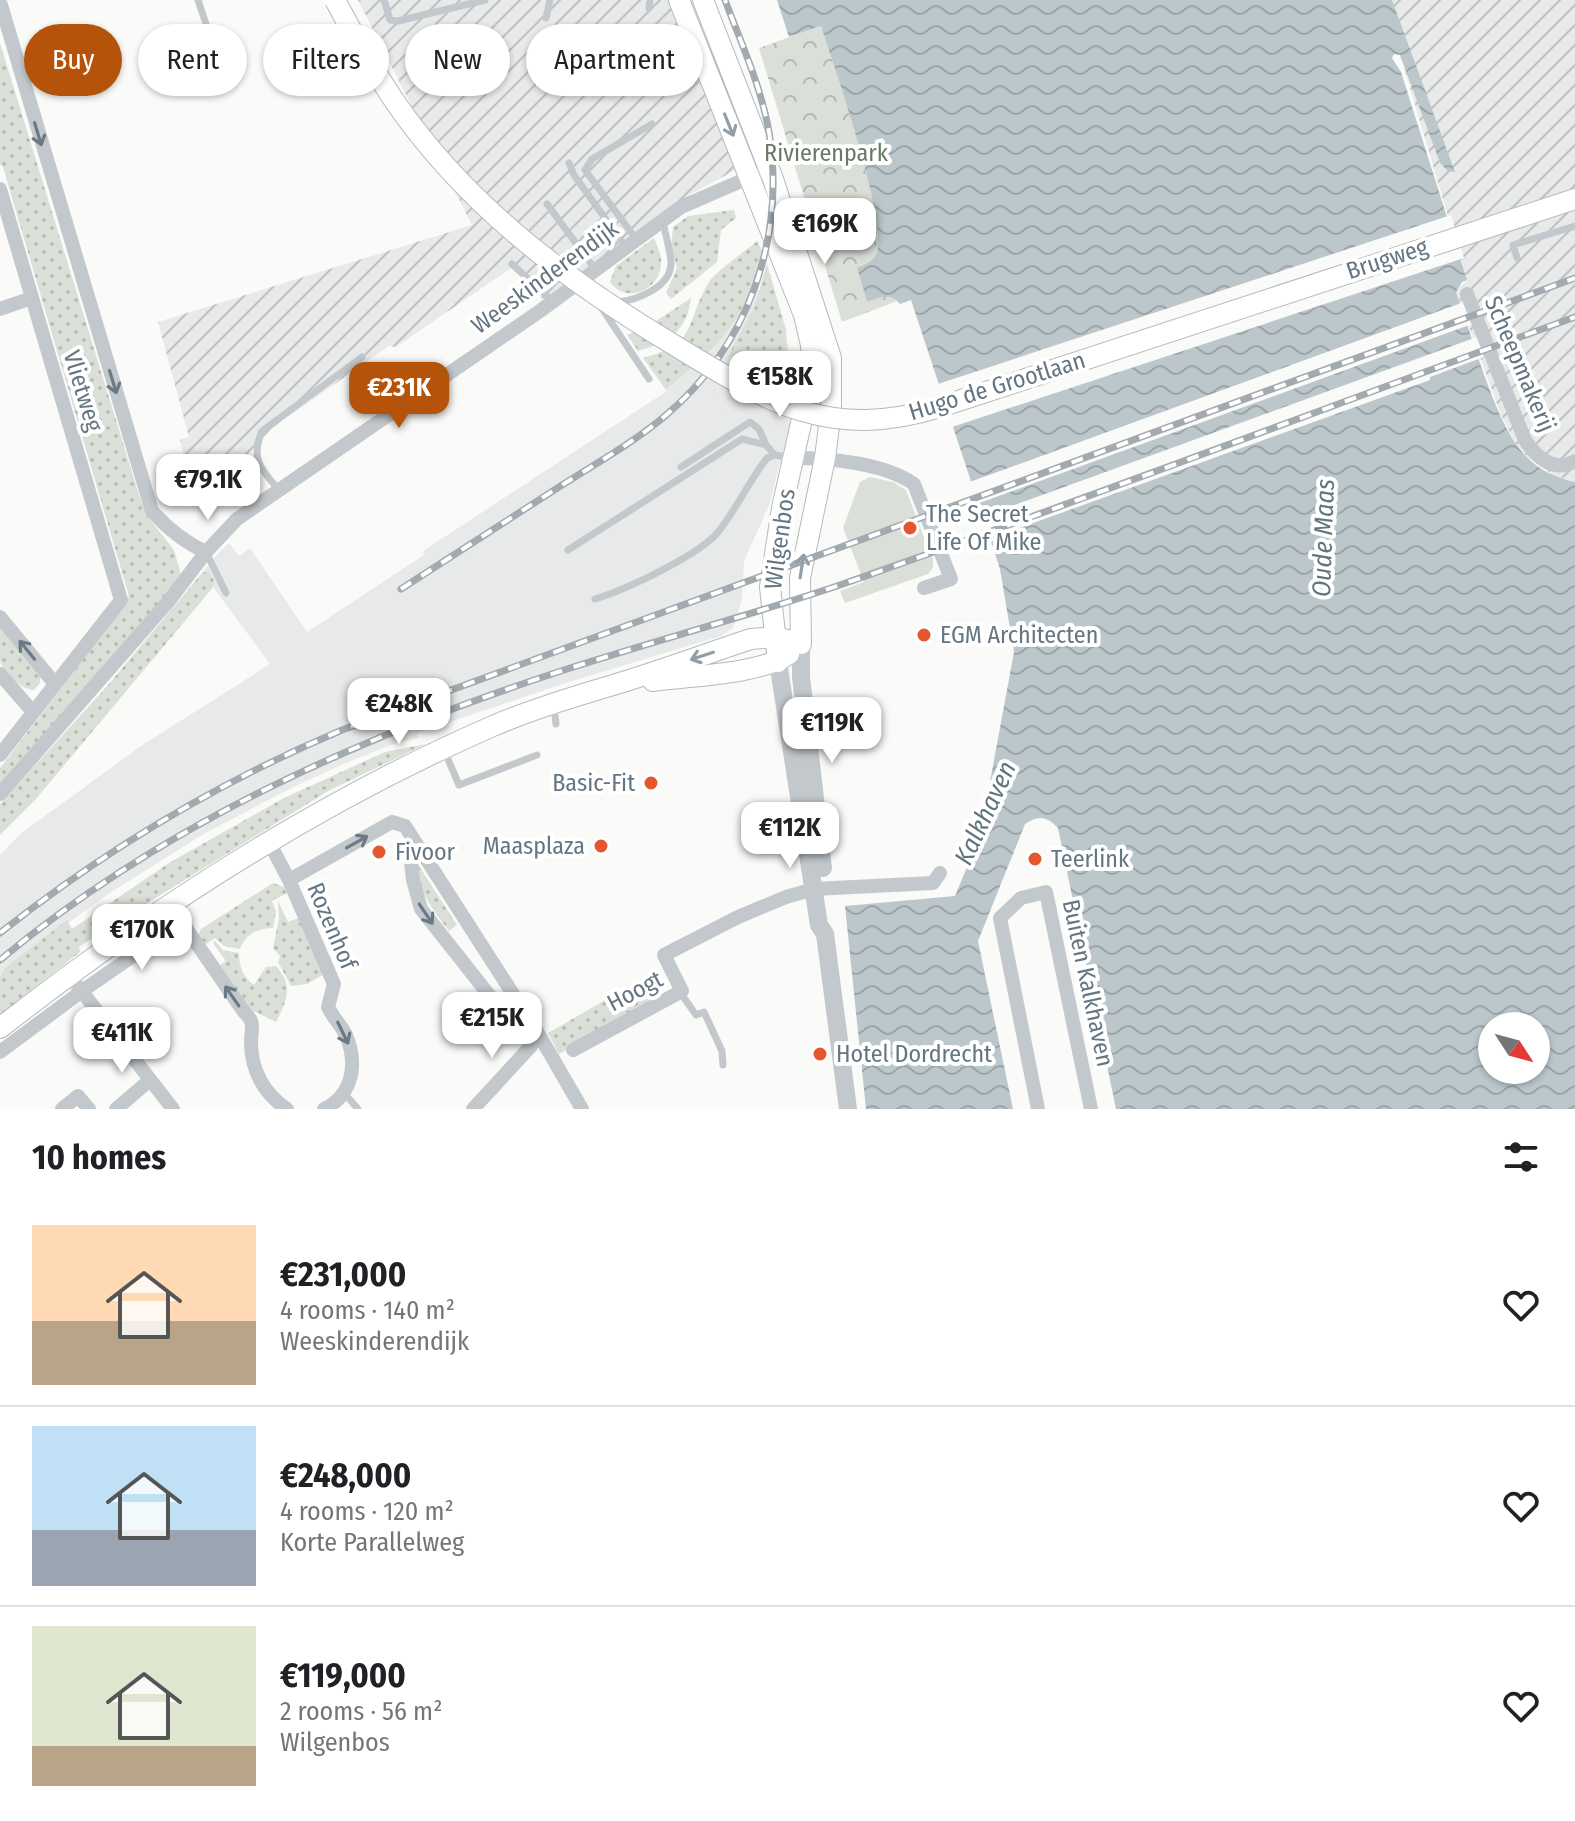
<!DOCTYPE html>
<html lang="en">
<head>
<meta charset="utf-8">
<style>
  :root { --surface:#fff; --page:#f2f2f2; --text:#202124; --muted:#757577; --line:#e0e0e0; --accent:#b45309 }
  body { margin:0; font-family:"Fira Sans Condensed",sans-serif; background:var(--page); color:var(--text); height:100vh; display:flex; flex-direction:column; font-size:30px; white-space:nowrap }
  * { box-sizing:border-box; margin:0 }
  p { font-size:26px; color:var(--muted) }
  .icon { flex:none; width:44px; height:44px; fill:none; stroke:currentColor; stroke-width:2; stroke-linecap:round; stroke-linejoin:round }
  .map { position:relative; height:1109px; overflow:hidden }
  .sheet { display:flex; flex-direction:column; background:var(--surface); flex:1 }
  .sheet>* { flex:none }
  .banner { position:absolute; left:24px; top:24px; width:800px; height:72px; display:flex; gap:16px }
  .needle { width:52px; rotate:126deg }
  .buttons { position:absolute; left:1478px; top:1012px; display:grid; gap:16px }
  .buttons a { display:grid; place-items:center; width:72px; height:72px; border-radius:50%; background:var(--surface); box-shadow:0 2px 6px #0004; font-size:40px }
  .price { position:absolute; translate:-50% -68px; padding:0 18px; border-radius:16px; background:#fff; color:#222; font-size:26px; line-height:52px; filter:drop-shadow(0 2px 4px #0008) }
  .price::after { content:''; position:absolute; left:50%; top:48px; width:24px; height:18px; margin-left:-12px; background:inherit; clip-path:polygon(0 0,100% 0,50% 100%) }
  .price.active { background:var(--accent); color:#fff }
  ul { padding:0; list-style:none }
  li { display:flex; align-items:center; gap:24px; height:200px; padding:0 32px }
  li+li { border-top:2px solid var(--line) }
  li span { display:grid; place-items:center; flex:none; width:224px; height:160px; border-radius:0px; color:#555 }
  li>.icon { margin-inline-start:auto }
  span .icon { width:96px; height:96px; fill:#fffc; stroke-width:1 }
  li b { font-size:34px }
  h2 { display:flex; justify-content:space-between; align-items:center; height:96px; padding:0 32px; font-size:34px }
  .pill { padding:0 28px; border-radius:36px; background:var(--surface); box-shadow:0 2px 6px #0004; font-size:28px; line-height:72px }
  .pill.active { background:var(--accent); color:#fff }
  .map>svg:first-child { display:block }
  .built { fill:#e8e9e9 }
  .industrial { fill:url(#industrial-furrows) }
  .grass { fill:url(#grass-dots) }
  .forest { fill:url(#forest-crowns) }
  .garden { fill:#dadfd7 }
  .water { fill:url(#water-waves); fill-rule:evenodd }
  .pier { fill:#fafaf8 }
  .lines { fill:none; stroke-linecap:round; stroke-linejoin:round }
  .secondary-casing { stroke:#b3babf; stroke-width:22 }
  .service { stroke:#c3c8cc; stroke-width:7 }
  .minor { stroke:#c3c8cc; stroke-width:14 }
  .tertiary { stroke:#c3c8cc; stroke-width:18 }
  .secondary { stroke:#fff; stroke-width:20 }
  .rail-casing { stroke:#a2aab0; stroke-width:7 }
  .rail { stroke:#fff; stroke-width:4; stroke-dasharray:12; stroke-linecap:butt }
  .secondary-bridge-casing { stroke:#b3babf; stroke-width:22; stroke-linecap:butt }
  .secondary-bridge { stroke:#fff; stroke-width:20 }
  .oneway { stroke:#939fa8 }
  .oneway2 { stroke:#6a7a87 }
  .poi-dot { fill:#e4572e; stroke:#fff; stroke-width:3 }
  .labels { text-anchor:middle; stroke-width:8; stroke-linejoin:round; paint-order:stroke }
  .park-label { font-size:24px; fill:#687a64; stroke:#fff }
  .street-label { font-size:24px; fill:#657683; stroke:#fff }
  .poi-label { font-size:24px; fill:#657683; stroke:#fff; text-anchor:start }
  .water-label { font-size:26px; font-style:italic; fill:#60757c; stroke:#fff }
</style>
</head>
<body>
<div class="map">
<svg width="1575" height="1109" viewBox="0 0 1575 1109">
  <defs>
    <pattern id="industrial-furrows" width="10" height="10" patternUnits="userSpaceOnUse" patternTransform="scale(2)"><rect width="10" height="10" fill="#e8e9e9"/><path d="M-1 1l2-2M0 10L10 0M9 11l2-2" fill="none" stroke="#c0c1c2"/></pattern>
    <pattern id="grass-dots" width="8" height="8" patternUnits="userSpaceOnUse" patternTransform="scale(2)"><rect width="8" height="8" fill="#dadfd7"/><path d="M2 2h.1M6 6h.1" fill="none" stroke="#b4b9b4" stroke-width="1.8" stroke-linecap="round"/></pattern>
    <pattern id="forest-crowns" width="20" height="18" patternUnits="userSpaceOnUse" patternTransform="scale(2)"><rect width="20" height="18" fill="#dadfd7"/><path d="M2 6a3 3 0 1 1 6 0M12 15a3 3 0 1 1 6 0" fill="none" stroke="#b4b9b4"/></pattern>
    <pattern id="water-waves" width="16" height="10" patternUnits="userSpaceOnUse" patternTransform="scale(2)"><rect width="16" height="10" fill="#bbc7cb"/><path d="M0 5q4-4 8 0t8 0" fill="none" stroke="#9ca6aa"/></pattern>
  </defs>
  <rect width="100%" height="100%" fill="#fafaf8"/>
  <path class="built" d="M 743,285 L 776,296 L 788,346 L 791,389 L 790,429 L 783,461 L 779,466 L 770,503 L 744,561 L 742,600 L 733,628 L 721,636 L 566,683 L 417,733 L 418,738 L 396,743 L 353,760 L 291,788 L 200,836 L 110,893 L 64,926 L 0,980 L 0,855 L 20,834 L 141,746 L 270,664 L 202,572 L 223,548 L 229,543 L 239,556 L 250,548 L 307,632 L 424,555 L 423,551 L 667,391 L 662,383 Z"/>
  <path class="industrial" d="M 358,0 L 669,0 L 739,168 L 689,195 L 547,303 L 511,268 L 396,347 L 389,346 L 272,428 L 245,458 L 189,474 L 180,440 L 189,437 L 158,322 L 472,225 Z
    M 1384,0 L 1575,0 L 1575,482 L 1555,476 L 1528,458 L 1515,443 L 1500,412 L 1456,291 L 1467,280 Z"/>
  <path class="grass" d="M 0,43 L 139,495 L 148,517 L 174,550 L 181,575 L 163,601 L 0,784 L 0,768 L 124,606 L 129,596 L 3,167 L 0,164 Z
    M 734,210 L 736,218 L 721,230 L 717,262 L 671,299 L 666,293 L 677,268 L 671,247 L 673,227 L 688,216 Z
    M 654,238 C 657,246 662,255 661,263 C 661,290 626,305 610,282 L 616,266 Z
    M 757,241 L 763,252 C 756,274 749,297 737,317 C 720,346 690,368 666,390 L 643,358 C 700,343 684,323 709,282 C 715,272 746,251 757,241 Z
    M 767,264 L 786,330 L 789,393 L 768,357 L 749,368 L 728,356 L 754,308 Z
    M 691,298 C 687,332 668,342 638,351 L 627,335 L 650,325 Z
    M 209,571 L 215,583 L 210,591 L 35,800 L 0,835 L 0,804 L 108,685 L 202,573 Z
    M 0,621 L 41,674 L 40,683 L 34,690 C 21,689 4,675 0,661 C 0,650 0,633 0,621 Z
    M 426,744 L 328,791 L 112,925 L 79,947 L 80,952 L 0,1015 L 0,978 L 5,968 L 67,920 L 72,929 L 169,863 L 284,798 L 385,752 Z
    M 417,863 L 457,925 L 449,931 C 433,910 417,890 417,863 Z
    M 273,883 L 284,887 L 287,893 L 272,901 L 276,911 L 273,928 C 258,928 246,934 240,949 L 224,946 L 215,938 L 203,946 L 198,935 L 201,929 Z
    M 278,901 L 288,922 L 298,918 L 324,974 L 307,984 L 291,986 L 278,962 L 280,956 L 273,948 L 279,919 Z
    M 215,941 L 223,950 L 239,953 C 239,967 243,977 254,985 L 266,967 L 276,966 C 294,986 287,1000 276,1022 L 248,1008 L 220,965 L 226,961 L 213,943 Z
    M 649,975 L 661,995 L 559,1054 L 548,1033 Z"/>
  <path class="forest" d="M 821,26 C 833,64 890,225 876,254 C 872,262 864,265 857,269 L 867,302 L 887,295 L 897,301 L 842,322 L 759,48 Z"/>
  <path class="garden" d="M 870,477 L 893,482 L 906,490 L 933,560 L 933,568 L 928,574 L 845,603 L 840,591 L 864,582 L 843,528 L 860,482 Z"/>
  <path class="water" d="M 777,0 L 1392,0 L 1455,172 L 1448,171 L 1440,163 L 1400,55 L 1394,54 L 1392,58 L 1401,72 L 1467,280 L 1462,282 L 1456,292 C 1472,335 1494,419 1522,452 C 1535,468 1555,478 1575,482 L 1575,1109 L 1116,1109 L 1058,828 C 1047,816 1038,815 1025,824 L 978,941 L 1013,1109 L 866,1109 L 845,906 L 955,896 L 980,836 L 1014,652 L 1000,569 L 911,300 L 900,304 C 889,292 882,297 867,302 L 857,268 C 864,265 872,262 876,254 C 890,225 833,64 821,26 L 789,37 ZM 1492,1026 L 1536,1026 L 1536,1070 L 1492,1070 Z"/>
  <path class="pier" d="M 1451,215 L 1464,258 L 949,428 L 935,385 Z
    M 1464,302 L 1472,324 L 974,505 L 967,483 Z
    M 1477,337 L 1484,357 L 1430,377 L 1430,380 L 986,540 L 979,518 Z"/>
  <g class="lines">
    <defs>
      <path id="secondary" d="M 679,0 L 804,315 L 811,345 L 812,364 L 809,388 L 782,508 L 770,587 L 778,662
        M 703,0 L 773,179 L 831,358 L 831,410 L 825,458 L 800,578 L 801,644
        M 940,407 L 1575,199
        M 653,681 C 689,676 762,674 789,654
        M 0,1028 C 152,909 316,803 493,726 C 533,709 573,697 613,685 C 660,671 705,654 751,639 L 777,637 L 801,644"/>
    </defs>
    <use href="#secondary" class="secondary-casing"/>
    <path class="service" d="M 198,0 L 214,48
      M 384,0 L 390,20 L 398,21 L 485,0
      M 649,8 L 650,0
      M 546,18 L 550,0
      M 658,32 L 678,86 L 709,77
      M 569,163 L 574,175 L 625,246
      M 547,204 L 595,269
      M 636,239 L 585,170 L 592,159 L 652,124
      M 1517,258 L 1513,245 L 1575,226
      M 512,264 L 553,301
      M 618,302 C 636,300 670,288 671,264 C 671,252 665,234 663,221
      M 601,307 L 649,379
      M 681,467 L 750,422 L 759,429 L 766,445
      M 279,490 C 261,469 250,459 262,431 L 362,357
      M 568,550 L 742,439 L 766,445 L 775,455
      M 206,552 L 226,593
      M 595,599 C 625,590 700,555 719,531 C 737,508 749,481 767,458 L 775,455 L 792,458
      M 554,707 L 556,724
      M 444,750 L 459,785 L 537,755
      M 680,992 L 696,1015 L 704,1012 L 722,1051 L 723,1065
      M 345,1094 L 358,1109"/>
    <path class="minor" d="M 1,5 L 152,511 C 168,529 184,542 206,552
      M 0,189 L 121,600 L 0,755
      M 1467,294 L 1525,440 C 1537,458 1554,473 1575,461
      M 0,309 L 32,298
      M 794,458 C 829,458 884,463 914,484 L 951,579 L 924,588
      M 0,617 L 55,684
      M 0,674 L 33,712
      M 0,794 L 168,602 L 206,552 L 237,519 L 540,311 L 681,207 L 769,169
      M 414,840 L 410,852 L 413,880 L 421,909 L 493,1000 L 523,1019 L 528,1018
      M 269,842 L 289,880 L 334,984 L 328,1007 C 333,1018 341,1025 346,1035 C 358,1064 353,1095 324,1109
      M 289,880 L 392,822 L 405,826 L 538,1033 L 582,1109
      M 170,905 L 244,1012 C 256,1022 251,1029 251,1042 C 251,1070 264,1094 287,1109
      M 76,984 L 173,1109
      M 573,1050 L 682,991 L 664,955 L 738,917 L 786,897 L 814,889 L 933,883 L 940,873
      M 0,1052 L 82,991 L 182,922
      M 62,1109 L 78,1096 L 89,1109
      M 116,1109 L 150,1080
      M 473,1109 L 531,1046 L 538,1033
      M 1038,1109 L 1000,918 L 1021,898 L 1046,892 L 1091,1109"/>
    <path class="tertiary" d="M 801,644 L 801,677 L 823,868
      M 778,662 L 819,925 L 825,934 L 848,1109"/>
    <use href="#secondary" class="secondary"/>
    <defs>
      <path id="rail" d="M 401,589 C 454,555 506,521 559,487 C 595,464 633,443 665,416 C 748,346 786,239 769,132 C 761,86 741,43 725,0
        M 0,933 C 105,850 219,782 342,730 L 1575,278
        M 0,960 C 165,823 359,737 561,671 C 654,641 748,616 840,585 C 1087,499 1330,406 1575,317"/>
    </defs>
    <use href="#rail" class="rail-casing"/>
    <use href="#rail" class="rail"/>
    <defs>
      <path id="secondary-bridge" d="M 335,0 C 353,34 372,67 393,99 C 465,205 566,280 674,345 C 766,401 828,442 940,407"/>
    </defs>
    <use href="#secondary-bridge" class="secondary-bridge-casing"/>
    <use href="#secondary-bridge" class="secondary-bridge"/>
  </g>
  <defs><path id="oneway-shaft" d="M-6 0H5M1.5-3L5.5 0L1.5 3" fill="none" stroke-width="1.6" stroke-linecap="round" stroke-linejoin="round" transform="scale(2)"/></defs>
  <g class="oneway">
    <use href="#oneway-shaft" transform="translate(729 125) rotate(68)"/>
    <use href="#oneway-shaft" transform="translate(802 566) rotate(-81)"/>
    <use href="#oneway-shaft" transform="translate(702 656) rotate(162)"/>
  </g>
  <g class="oneway2">
    <use href="#oneway-shaft" transform="translate(38 134) rotate(73)"/>
    <use href="#oneway-shaft" transform="translate(113 382) rotate(73)"/>
    <use href="#oneway-shaft" transform="translate(27 650) rotate(-129)"/>
    <use href="#oneway-shaft" transform="translate(357 842) rotate(-29)"/>
    <use href="#oneway-shaft" transform="translate(426 914) rotate(56)"/>
    <use href="#oneway-shaft" transform="translate(232 996) rotate(-125)"/>
    <use href="#oneway-shaft" transform="translate(343 1033) rotate(64)"/>
  </g>
  <g class="poi-dot">
    <circle cx="910" cy="528" r="8"/>
    <circle cx="924" cy="635" r="8"/>
    <circle cx="651" cy="783" r="8"/>
    <circle cx="601" cy="846" r="8"/>
    <circle cx="379" cy="852" r="8"/>
    <circle cx="1035" cy="859" r="8"/>
    <circle cx="820" cy="1054" r="8"/>
  </g>
  <g class="labels">
    <g class="park-label">
      <text x="826" y="161">Rivierenpark</text>
    </g>
    <g class="street-label">
      <text transform="translate(1387 259) rotate(-18)" y="8">Brugweg</text>
      <text transform="translate(545 277) rotate(-36)" y="8">Weeskinderendijk</text>
      <text transform="translate(1520 364) rotate(67)" y="8">Scheepmakerij</text>
      <text transform="translate(997 386) rotate(-17)" y="8">Hugo de Grootlaan</text>
      <text transform="translate(83 391) rotate(73)" y="8">Vlietweg</text>
      <text transform="translate(780 539) rotate(-82)" y="8">Wilgenbos</text>
      <text transform="translate(332 926) rotate(67)" y="8">Rozenhof</text>
      <text transform="translate(1088 983) rotate(78)" y="8">Buiten Kalkhaven</text>
      <text transform="translate(635 991) rotate(-28)" y="8">Hoogt</text>
    </g>
    <g class="poi-label">
      <text x="926" y="522">The Secret<tspan x="926" dy="28">Life Of Mike</tspan></text>
      <text x="940" y="643">EGM Architecten</text>
      <text x="635" y="791" text-anchor="end">Basic-Fit</text>
      <text x="585" y="854" text-anchor="end">Maasplaza</text>
      <text x="395" y="860">Fivoor</text>
      <text x="1051" y="867">Teerlink</text>
      <text x="836" y="1062">Hotel Dordrecht</text>
    </g>
    <g class="water-label">
      <text transform="translate(1323 538) rotate(-88)" y="9">Oude Maas</text>
      <text transform="translate(985 813) rotate(-65)" y="9">Kalkhaven</text>
    </g>
  </g>
</svg>
<div class="buttons">
<a><svg class="needle" viewBox="-14 -14 28 28"><path d="M0-13l5 13h-10z" fill="#e53935"/><path d="M0 13l5-13h-10z" fill="#757577"/></svg></a>
</div>
<b class="price" style="left:825px;top:266px">€169K</b>
<b class="price" style="left:780px;top:419px">€158K</b>
<b class="price active" style="left:399px;top:430px">€231K</b>
<b class="price" style="left:208px;top:522px">€79.1K</b>
<b class="price" style="left:399px;top:746px">€248K</b>
<b class="price" style="left:832px;top:765px">€119K</b>
<b class="price" style="left:790px;top:870px">€112K</b>
<b class="price" style="left:142px;top:972px">€170K</b>
<b class="price" style="left:492px;top:1060px">€215K</b>
<b class="price" style="left:122px;top:1075px">€411K</b>
<div class="banner">
<a class="pill active">Buy</a>
<a class="pill">Rent</a>
<a class="pill">Filters</a>
<a class="pill">New</a>
<a class="pill">Apartment</a>
</div>
</div>
<section class="sheet">
<h2>10 homes<svg class="icon" aria-label="filters" viewBox="0 0 24 24"><path d="M4 7h16M4 17h16"/><circle cx="9" cy="7" r="2"/><circle cx="15" cy="17" r="2"/></svg></h2>
<ul>
<li><span style="background:linear-gradient(#ffd9b3 60%,#b9a48a 0)"><svg class="icon" aria-label="home" viewBox="0 0 24 24"><path d="M3 11l9-7 9 7M6 9v11h12V9"/></svg></span><div><b>€231,000</b><p>4 rooms · 140 m²</p><p>Weeskinderendijk</p></div><svg class="icon" aria-label="heart" viewBox="0 0 24 24"><path d="M12 20l-8-8c-3-5 5-10 8-4 3-6 11-1 8 4z"/></svg></li>
<li><span style="background:linear-gradient(#bfe0f5 65%,#9aa5b1 0)"><svg class="icon" aria-label="home" viewBox="0 0 24 24"><path d="M3 11l9-7 9 7M6 9v11h12V9"/></svg></span><div><b>€248,000</b><p>4 rooms · 120 m²</p><p>Korte Parallelweg</p></div><svg class="icon" aria-label="heart" viewBox="0 0 24 24"><path d="M12 20l-8-8c-3-5 5-10 8-4 3-6 11-1 8 4z"/></svg></li>
<li><span style="background:linear-gradient(#dfe7d0 75%,#b9a48a 0)"><svg class="icon" aria-label="home" viewBox="0 0 24 24"><path d="M3 11l9-7 9 7M6 9v11h12V9"/></svg></span><div><b>€119,000</b><p>2 rooms · 56 m²</p><p>Wilgenbos</p></div><svg class="icon" aria-label="heart" viewBox="0 0 24 24"><path d="M12 20l-8-8c-3-5 5-10 8-4 3-6 11-1 8 4z"/></svg></li>
</ul>
</section>
</body>
</html>
